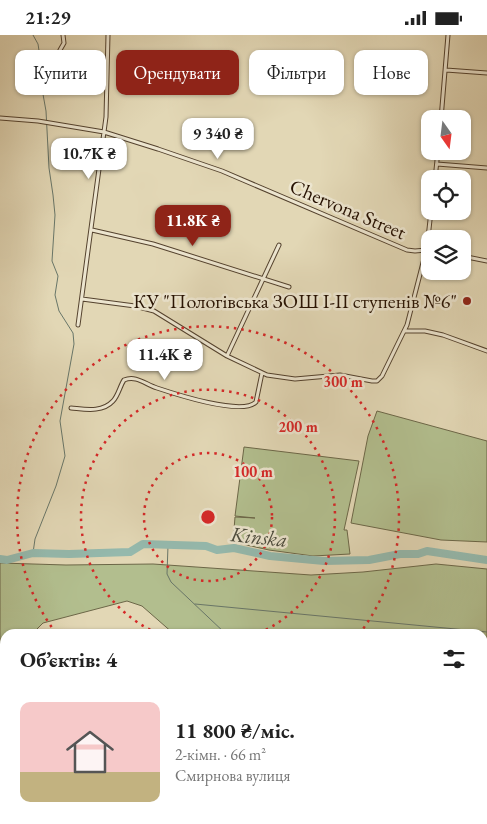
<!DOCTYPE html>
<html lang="uk">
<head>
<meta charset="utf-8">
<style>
  :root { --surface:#fff; --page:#f2f2f2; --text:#222; --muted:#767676; --accent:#8f2418 }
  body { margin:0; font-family:"EB Garamond",serif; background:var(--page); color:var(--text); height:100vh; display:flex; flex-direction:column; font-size:19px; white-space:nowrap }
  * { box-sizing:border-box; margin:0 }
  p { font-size:16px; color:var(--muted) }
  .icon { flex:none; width:28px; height:28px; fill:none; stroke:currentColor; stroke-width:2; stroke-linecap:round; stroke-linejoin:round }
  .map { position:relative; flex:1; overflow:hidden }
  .sheet { position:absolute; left:0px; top:594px; width:488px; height:196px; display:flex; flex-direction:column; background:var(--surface); border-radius:15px 15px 0 0; box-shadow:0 1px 4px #0004 }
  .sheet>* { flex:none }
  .guide { position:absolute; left:15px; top:15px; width:458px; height:45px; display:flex; gap:10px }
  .needle { width:32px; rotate:166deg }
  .tools { position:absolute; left:421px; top:75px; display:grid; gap:10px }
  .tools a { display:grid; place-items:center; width:50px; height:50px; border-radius:10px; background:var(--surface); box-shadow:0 1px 4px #0004; font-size:25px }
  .price { position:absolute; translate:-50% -42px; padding:0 11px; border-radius:10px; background:#fff; color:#222; font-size:16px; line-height:32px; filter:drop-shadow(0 1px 2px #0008) }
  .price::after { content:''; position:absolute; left:50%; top:30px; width:15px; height:11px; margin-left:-8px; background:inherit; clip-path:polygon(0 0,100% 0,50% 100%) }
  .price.selected { background:var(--accent); color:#fff }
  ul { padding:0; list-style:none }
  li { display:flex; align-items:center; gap:15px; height:125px; padding:0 20px }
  li span { display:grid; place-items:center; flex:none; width:140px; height:100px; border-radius:10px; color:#555 }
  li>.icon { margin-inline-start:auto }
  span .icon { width:60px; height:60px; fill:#fffc; stroke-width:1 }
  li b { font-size:21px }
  h2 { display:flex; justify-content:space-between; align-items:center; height:60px; padding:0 20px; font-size:21px }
  .chip { padding:0 18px; border-radius:10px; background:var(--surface); box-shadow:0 1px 4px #0004; font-size:18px; line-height:45px }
  .chip.selected { background:var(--accent); color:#fff }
  .status { display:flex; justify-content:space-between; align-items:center; height:35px; padding:0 25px; background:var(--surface); direction:ltr }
  .status svg { height:14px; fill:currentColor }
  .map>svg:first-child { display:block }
  .green { fill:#b2be8e; stroke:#6c6748 }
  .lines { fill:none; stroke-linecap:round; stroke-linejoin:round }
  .stream { stroke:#687669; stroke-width:1 }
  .river { stroke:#95baae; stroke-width:8 }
  .street-casing { stroke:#54422e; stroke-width:5 }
  .street { stroke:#ece5cf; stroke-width:3 }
  .ring { fill:none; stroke:#d62828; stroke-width:2.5; stroke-dasharray:2.5 5 }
  .poi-dot { fill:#8f2418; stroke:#ece5cf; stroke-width:2 }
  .labels { text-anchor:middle; stroke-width:5; stroke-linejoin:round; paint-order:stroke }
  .street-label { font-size:20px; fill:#251001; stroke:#ece5cf }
  .poi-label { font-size:20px; fill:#251001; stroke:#ece5cf; text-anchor:end }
  .water-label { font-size:21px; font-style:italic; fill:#4c4c3e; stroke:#ece5cf }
  .centre { fill:#d62828; stroke:#ece5cf; stroke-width:2.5 }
  .ring-label { font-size:15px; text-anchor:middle; font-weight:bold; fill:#d62828; stroke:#ece5cf; stroke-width:5; stroke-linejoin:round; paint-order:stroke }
</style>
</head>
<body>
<div class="status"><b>21:29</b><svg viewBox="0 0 49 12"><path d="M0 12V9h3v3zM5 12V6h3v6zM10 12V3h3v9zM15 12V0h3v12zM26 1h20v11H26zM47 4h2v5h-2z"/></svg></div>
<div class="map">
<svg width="487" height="789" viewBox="0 0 487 789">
  <rect width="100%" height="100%" fill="#e2d7b5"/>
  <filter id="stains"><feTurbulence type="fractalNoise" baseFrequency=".004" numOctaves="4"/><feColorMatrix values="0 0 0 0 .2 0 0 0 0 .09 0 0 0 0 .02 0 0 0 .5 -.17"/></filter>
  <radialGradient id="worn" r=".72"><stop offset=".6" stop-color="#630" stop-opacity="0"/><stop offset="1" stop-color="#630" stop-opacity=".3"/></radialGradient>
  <path class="green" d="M 377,376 L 487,406 L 487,507 L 441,505 L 351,488 L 368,401 Z
    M 244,412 L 359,426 L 344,495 L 347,495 L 350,519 L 313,521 L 269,515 L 233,507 L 235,482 L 255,483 L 235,481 Z
    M 0,528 L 66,530 L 153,529 L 311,540 L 363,537 L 436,529 L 487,534 L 487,713 L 482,712 L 482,599 L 174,599 L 142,571 L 127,566 L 43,588 L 32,599 L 5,599 L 5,616 L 0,616 Z"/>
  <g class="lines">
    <path class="stream" d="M 168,511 L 167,539 L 171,547 L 226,599
      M 33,518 L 35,504 L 56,451 L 65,421 L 60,386 L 74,309 L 73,298 L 59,276 L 55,260 L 58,241 L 52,226 L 55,180 L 53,160 L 49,133 L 46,76 L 39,37 L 40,22 L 38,9 L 33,0
      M 195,569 L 487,597
      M 482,652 L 487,652"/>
    <path class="river" d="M 0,524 L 7,525 L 33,518 L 69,519 L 130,517 L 143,509 L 206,511 L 217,515 L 234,513 L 270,521 L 324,526 L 369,525 L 400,519 L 418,519 L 427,516 L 487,525"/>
    <defs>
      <path id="street" d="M 60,15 L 64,8 L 63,0
        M 446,35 L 487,38
        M 0,83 L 38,86 L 104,97 L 158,114 L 222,136 L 407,215 L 415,216 L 426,215
        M 441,84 L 448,0
        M 437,129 L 487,133
        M 435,144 L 438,116
        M 92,195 L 153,209 L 289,252
        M 462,221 L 487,226
        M 82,264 L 135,271 L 154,276 L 227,321 L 267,340 L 295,344 L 340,340 L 372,346 L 377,346 L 382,341 L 407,290 L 427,212 L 431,176
        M 78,290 L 106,82 L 108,0
        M 405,296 L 425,296 L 443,300 L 487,316
        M 227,321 L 279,210
        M 71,373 C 84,374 102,378 113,366 C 118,361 120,351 124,345 C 136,340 145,349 157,353 C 175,359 242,381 256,367 L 262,338
        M 0,693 L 5,694
        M 297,785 L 316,789
        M 88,789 L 89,785
        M 182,789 L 183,785"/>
    </defs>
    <use href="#street" class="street-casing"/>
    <use href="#street" class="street"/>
  </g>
  <g class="ring">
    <circle cx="208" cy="482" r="64"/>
    <path d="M157 598A127 127 0 1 1 259 598"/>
    <path d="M56 598A191 191 0 1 1 360 598"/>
  </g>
  <circle class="poi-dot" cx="467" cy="266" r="5"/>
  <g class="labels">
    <g class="street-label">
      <text transform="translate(348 174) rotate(23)" y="7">Chervona Street</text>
    </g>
    <g class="poi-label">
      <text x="457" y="273">КУ "Пологівська ЗОШ І-ІІ ступенів №6"</text>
    </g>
    <g class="water-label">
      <text transform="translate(259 502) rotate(6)" y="7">Kinska</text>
    </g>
  </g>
  <circle cx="208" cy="482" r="8" class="centre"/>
  <g class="ring-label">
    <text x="343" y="352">300 m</text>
    <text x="298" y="397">200 m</text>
    <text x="253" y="442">100 m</text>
  </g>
  <rect width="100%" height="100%" filter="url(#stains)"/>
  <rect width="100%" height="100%" fill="url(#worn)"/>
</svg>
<div class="tools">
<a><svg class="needle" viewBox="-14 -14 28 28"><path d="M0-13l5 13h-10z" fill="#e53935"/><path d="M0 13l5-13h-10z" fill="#767676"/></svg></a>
<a><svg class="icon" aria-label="locate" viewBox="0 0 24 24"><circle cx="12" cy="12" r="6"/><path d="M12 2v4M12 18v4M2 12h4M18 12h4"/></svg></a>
<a><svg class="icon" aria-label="layers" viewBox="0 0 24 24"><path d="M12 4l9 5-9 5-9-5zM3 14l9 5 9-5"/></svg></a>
</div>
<b class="price" style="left:218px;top:125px">9 340 ₴</b>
<b class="price" style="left:89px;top:145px">10.7K ₴</b>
<b class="price selected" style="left:193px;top:212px">11.8K ₴</b>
<b class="price" style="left:165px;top:346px">11.4K ₴</b>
<div class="guide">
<a class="chip">Купити</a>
<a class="chip selected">Орендувати</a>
<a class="chip">Фільтри</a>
<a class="chip">Нове</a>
</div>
<section class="sheet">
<h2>Об’єктів: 4<svg class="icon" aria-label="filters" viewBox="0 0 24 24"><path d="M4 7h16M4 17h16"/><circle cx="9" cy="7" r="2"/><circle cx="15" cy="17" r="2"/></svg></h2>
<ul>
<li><span style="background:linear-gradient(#f6c9c9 70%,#c2b280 0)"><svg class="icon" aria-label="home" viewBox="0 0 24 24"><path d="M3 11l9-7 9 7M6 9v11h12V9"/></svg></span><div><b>11 800 ₴/міс.</b><p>2-кімн. · 66 m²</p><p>Смирнова вулиця</p></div></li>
</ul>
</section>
</div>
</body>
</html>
